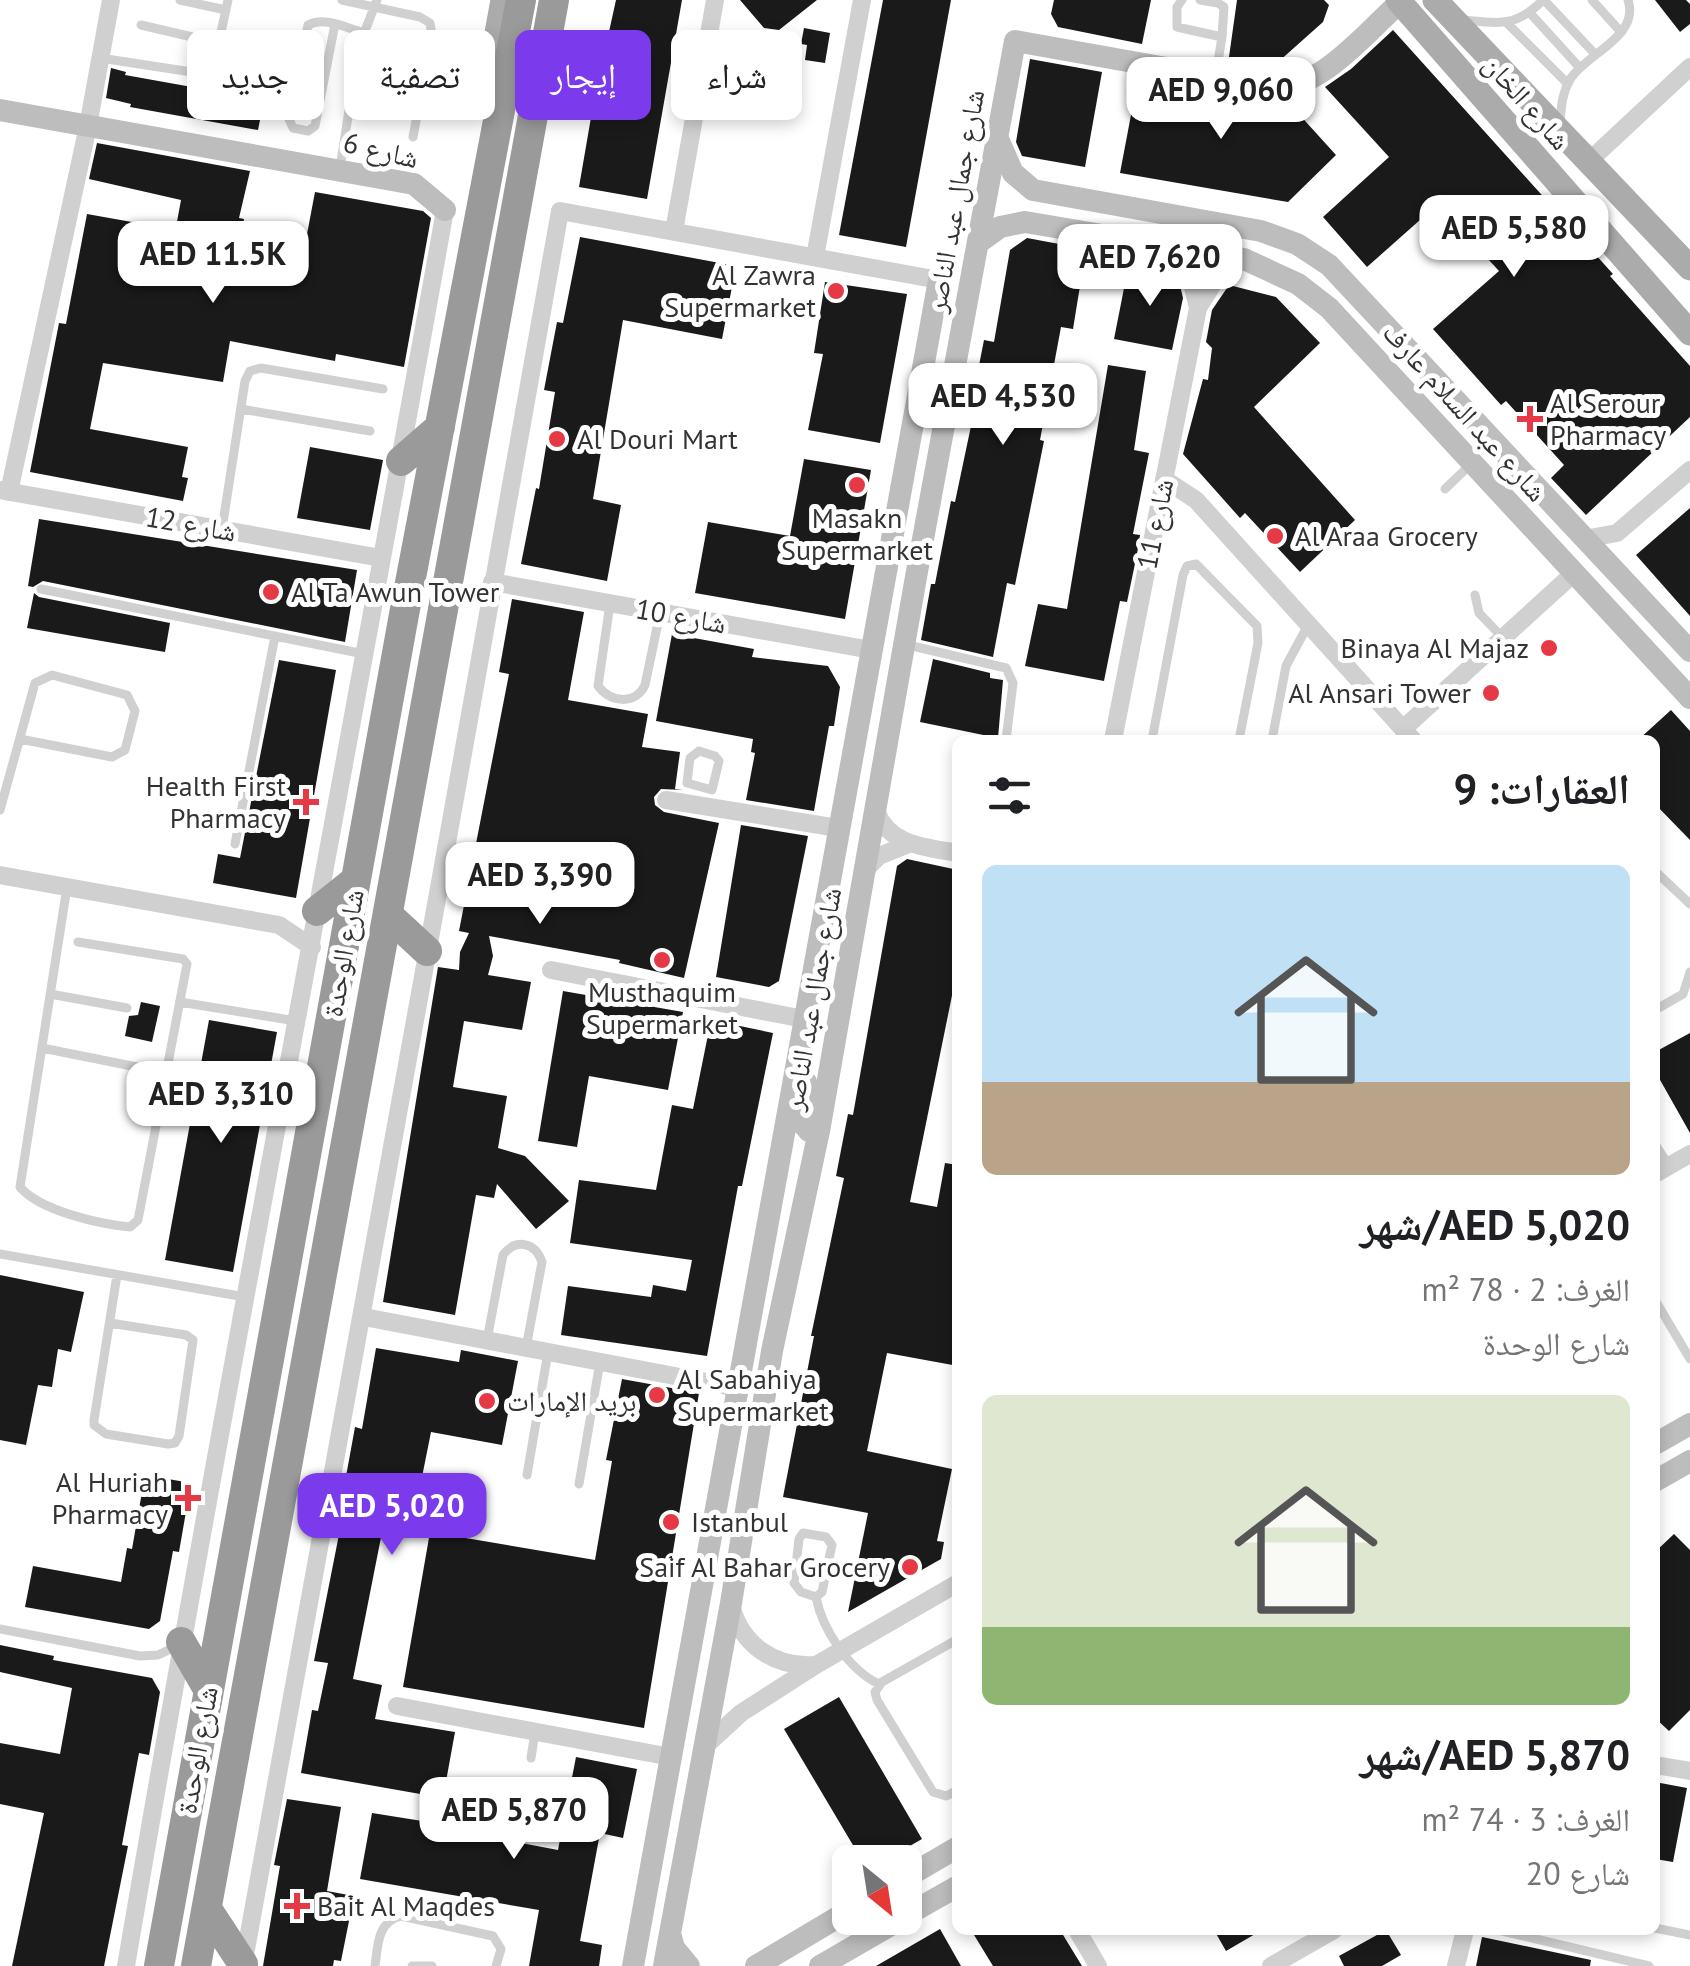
<!DOCTYPE html>
<html lang="ar">
<head>
<meta charset="utf-8">
<style>
  :root { --surface:#fff; --page:#f6f6f6; --text:#202124; --muted:#757577; --accent:#7c3aed }
  body { margin:0; font-family:"PT Sans","Noto Naskh Arabic",sans-serif; background:var(--page); color:var(--text); direction:rtl; height:100vh; display:flex; flex-direction:column; font-size:38px; white-space:nowrap }
  * { box-sizing:border-box; margin:0 }
  p { font-size:32px; color:var(--muted) }
  .icon { flex:none; width:55px; height:55px; fill:none; stroke:currentColor; stroke-width:2; stroke-linecap:round; stroke-linejoin:round }
  .map { position:relative; flex:1; overflow:hidden; direction:ltr }
  .panel { position:absolute; left:952px; top:735px; width:708px; height:1200px; display:flex; flex-direction:column; background:var(--surface); border-radius:15px; box-shadow:0 5px 15px #0003; direction:rtl }
  .panel>* { flex:none }
  .guide { position:absolute; left:30px; top:30px; width:772px; height:90px; direction:rtl; display:flex; gap:20px }
  .needle { width:65px; rotate:150deg }
  .buttons { position:absolute; left:832px; top:1845px; display:grid; gap:20px }
  .buttons a { display:grid; place-items:center; width:90px; height:90px; border-radius:15px; background:var(--surface); box-shadow:0 5px 15px #0003; font-size:50px }
  .price { position:absolute; translate:-50% -85px; padding:0 22px; border-radius:20px; background:#fff; color:#222; font-size:32px; line-height:65px; filter:drop-shadow(0 2px 5px #0008) }
  .price::after { content:''; position:absolute; left:50%; top:60px; width:30px; height:22px; margin-left:-15px; background:inherit; clip-path:polygon(0 0,100% 0,50% 100%) }
  .price.on { background:var(--accent); color:#fff }
  ul { padding:0; list-style:none }
  li { display:grid; align-content:center; gap:20px; height:530px; padding:0 30px }
  li span { display:grid; place-items:center; height:310px; border-radius:15px; color:#555 }
  li>.icon { margin-inline-start:auto }
  span .icon { width:180px; height:180px; fill:#fffc; stroke-width:1 }
  li b { font-size:42px }
  h2 { display:flex; justify-content:space-between; align-items:center; height:120px; padding:0 30px; font-size:42px }
  .tag { padding:0 35px; border-radius:15px; background:var(--surface); box-shadow:0 5px 15px #0003; font-size:35px; line-height:90px }
  .tag.on { background:var(--accent); color:#fff }
  .map>svg:first-child { display:block }
  .building { fill:#1a1a1a }
  .lines { fill:none; stroke-linecap:round; stroke-linejoin:round }
  .lane { stroke:#d0d0d0; stroke-width:9 }
  .street { stroke:#d0d0d0; stroke-width:18 }
  .secondary { stroke:#bdbdbd; stroke-width:22 }
  .primary { stroke:#ababab; stroke-width:25 }
  .highway { stroke:#9a9a9a; stroke-width:30 }
  .poi-dot { fill:#e63946; stroke:#fff; stroke-width:4 }
  .labels { text-anchor:middle; stroke-width:10; stroke-linejoin:round; paint-order:stroke }
  .street-label { font-size:28px; fill:#333; stroke:#fff }
  .poi-label { font-size:28px; fill:#333; stroke:#fff; text-anchor:start }
</style>
</head>
<body>
<div class="map">
<svg width="1690" height="1966" viewBox="0 0 1690 1966">
  <rect width="100%" height="100%" fill="#fff"/>
  <path class="building" d="M 616,0 L 682,0 L 647,199 L 579,187 L 594,100 Z
    M 740,0 L 817,0 L 779,30 L 764,28 Z
    M 883,0 L 951,0 L 906,247 L 839,235 Z
    M 1054,0 L 1151,0 L 1142,44 L 1058,27 L 1051,14 Z
    M 1237,0 L 1324,0 L 1329,5 L 1323,22 L 1268,71 L 1228,64 Z
    M 1655,0 L 1686,0 L 1690,4 L 1690,24 L 1680,32 Z
    M 804,28 L 830,33 L 825,63 L 805,60 L 807,45 L 801,44 Z
    M 1393,30 L 1613,274 L 1610,276 L 1690,366 L 1690,417 L 1586,515 L 1551,478 L 1564,465 L 1506,401 L 1501,405 L 1433,329 L 1499,271 L 1438,204 L 1367,267 L 1323,217 L 1389,157 L 1325,87 L 1351,69 Z
    M 1030,59 L 1102,72 L 1085,167 L 1022,156 L 1016,142 Z
    M 111,68 L 126,72 L 125,75 L 264,100 L 258,130 L 130,107 L 131,104 L 106,98 Z
    M 1138,78 L 1270,102 L 1287,101 L 1336,155 L 1288,202 L 1120,173 Z
    M 97,143 L 250,171 L 239,218 L 244,219 L 237,259 L 300,271 L 315,192 L 423,211 L 431,218 L 404,367 L 336,354 L 335,361 L 230,341 L 223,382 L 103,363 L 90,429 L 188,447 L 182,477 L 188,478 L 183,501 L 30,472 L 59,323 L 66,324 L 87,214 L 143,224 L 139,243 L 172,249 L 181,200 L 89,179 Z
    M 580,237 L 736,266 L 722,339 L 623,320 L 593,499 L 621,505 L 607,581 L 521,564 L 536,488 L 539,489 L 555,392 L 544,390 L 557,322 L 563,323 Z
    M 1027,238 L 1086,249 L 1073,329 L 1061,327 L 1040,440 L 1044,441 L 1015,585 L 1007,583 L 993,657 L 921,640 L 931,584 L 935,584 L 951,501 L 955,502 L 975,407 L 971,406 L 984,340 L 994,342 L 1010,250 Z
    M 1128,268 L 1178,277 L 1183,298 L 1172,350 L 1114,339 Z
    M 825,282 L 907,294 L 880,443 L 808,430 L 823,354 L 814,353 Z
    M 1229,285 L 1276,297 L 1320,343 L 1254,407 L 1355,520 L 1300,572 L 1245,513 L 1240,518 L 1183,454 L 1203,379 L 1208,380 L 1212,348 L 1206,342 L 1212,310 Z
    M 1108,365 L 1146,371 L 1134,450 L 1149,453 L 1133,534 L 1140,535 L 1137,554 L 1127,602 L 1120,601 L 1104,681 L 1025,666 L 1038,604 L 1067,609 Z
    M 310,447 L 383,460 L 370,530 L 297,518 Z
    M 804,459 L 871,470 L 845,619 L 695,593 L 708,522 L 790,536 Z
    M 1690,508 L 1690,616 L 1636,555 Z
    M 39,519 L 357,570 L 345,642 L 43,581 L 33,587 L 28,586 Z
    M 34,593 L 39,597 L 170,623 L 165,652 L 27,628 Z
    M 512,599 L 584,612 L 568,700 L 648,714 L 642,747 L 680,752 L 675,789 L 683,790 L 661,789 L 654,797 L 655,805 L 664,812 L 719,823 L 684,978 L 619,963 L 620,960 L 489,936 L 493,956 L 488,975 L 531,982 L 522,1030 L 464,1021 L 453,1087 L 507,1096 L 498,1148 L 525,1156 L 569,1201 L 536,1229 L 497,1184 L 494,1198 L 476,1195 L 455,1315 L 383,1302 L 438,967 L 459,970 L 460,952 L 469,933 L 459,931 L 509,674 L 499,672 Z
    M 672,634 L 754,649 L 752,657 L 828,666 L 840,687 L 834,726 L 829,726 L 814,811 L 746,800 L 755,753 L 751,752 L 753,739 L 656,721 Z
    M 933,659 L 990,673 L 990,678 L 1003,680 L 998,738 L 920,722 Z
    M 279,660 L 336,670 L 296,898 L 213,883 L 218,854 L 240,858 Z
    M 1671,710 L 1690,731 L 1690,840 L 1655,804 L 1655,740 L 1638,740 Z
    M 741,825 L 808,836 L 779,981 L 769,987 L 716,977 Z
    M 907,859 L 958,870 L 958,966 L 910,1202 L 937,1207 L 945,1163 L 958,1165 L 958,1366 L 887,1353 L 867,1451 L 952,1469 L 937,1541 L 944,1542 L 941,1559 L 848,1612 L 868,1513 L 783,1497 L 814,1336 L 811,1336 L 844,1178 L 836,1176 L 848,1114 L 853,1115 L 897,866 Z
    M 563,991 L 683,1012 L 668,1090 L 589,1076 L 577,1147 L 538,1141 Z
    M 141,1002 L 160,1006 L 152,1042 L 125,1036 L 129,1016 L 138,1015 Z
    M 209,1020 L 277,1032 L 233,1272 L 165,1260 Z
    M 711,1020 L 773,1033 L 742,1186 L 738,1186 L 707,1356 L 561,1335 L 568,1286 L 651,1297 L 653,1285 L 686,1291 L 692,1260 L 570,1243 L 579,1180 L 656,1190 L 672,1105 L 693,1109 Z
    M 1690,1033 L 1690,1133 L 1655,1071 L 1655,1052 Z
    M 0,1275 L 84,1292 L 71,1352 L 58,1349 L 52,1387 L 38,1385 L 26,1445 L 0,1440 Z
    M 376,1348 L 459,1362 L 461,1350 L 518,1361 L 502,1445 L 431,1432 L 416,1507 L 388,1502 L 353,1679 L 382,1685 L 375,1719 L 455,1732 L 443,1798 L 301,1773 L 312,1710 L 318,1711 L 328,1663 L 314,1661 L 347,1494 L 343,1493 L 355,1427 L 362,1429 Z
    M 622,1379 L 699,1393 L 644,1728 L 403,1687 L 430,1532 L 595,1560 L 612,1461 L 606,1460 Z
    M 145,1475 L 191,1483 L 179,1552 L 173,1551 L 160,1621 L 149,1629 L 25,1607 L 33,1566 L 121,1582 L 127,1548 L 132,1549 Z
    M 1674,1534 L 1690,1550 L 1690,1710 L 1669,1731 L 1655,1718 L 1655,1552 Z
    M 0,1645 L 54,1656 L 53,1660 L 152,1678 L 160,1692 L 149,1755 L 139,1753 L 122,1845 L 128,1846 L 104,1966 L 12,1966 L 44,1813 L 0,1804 L 0,1743 L 60,1754 L 72,1688 L 0,1672 Z
    M 839,1697 L 922,1839 L 882,1862 L 863,1862 L 784,1729 Z
    M 576,1757 L 637,1769 L 623,1838 L 600,1833 L 580,1941 L 602,1945 L 599,1966 L 529,1966 L 539,1910 L 360,1879 L 372,1813 L 522,1837 L 521,1843 L 558,1850 Z
    M 1655,1782 L 1687,1788 L 1673,1862 L 1655,1859 Z
    M 287,1799 L 341,1807 L 327,1891 L 354,1896 L 341,1961 L 334,1960 L 333,1966 L 263,1966 L 280,1866 L 274,1865 Z
    M 940,1929 L 961,1966 L 876,1966 Z
    M 971,1930 L 1060,1930 L 1082,1966 L 993,1966 Z
    M 1214,1930 L 1262,1930 L 1226,1951 Z
    M 1386,1930 L 1401,1955 L 1382,1966 L 1344,1966 L 1339,1956 Z
    M 1482,1937 L 1591,1960 L 1590,1966 L 1476,1966 Z"/>
  <g class="lines">
    <path class="lane" d="M 180,0 L 226,10
      M 342,0 L 420,17 L 430,23 L 432,35 L 413,137
      M 1182,0 L 1177,7 L 1177,27 L 1222,37 L 1224,7 L 1218,3 L 1200,0
      M 1544,0 L 1595,54
      M 1592,0 L 1621,32
      M 1530,13 L 1580,68
      M 1463,20 C 1500,23 1515,28 1543,0
      M 1507,23 L 1568,84
      M 335,24 L 315,126 L 308,131 L 293,128 L 288,117 L 308,25 C 324,16 346,28 362,32
      M 141,25 L 218,43
      M 100,58 L 231,78
      M 215,60 L 228,0
      M 1216,74 L 1222,37
      M 1560,124 C 1561,108 1562,92 1571,78 C 1588,53 1640,36 1628,0
      M 340,168 L 359,46 L 377,0
      M 241,409 L 370,431
      M 1445,489 L 1471,464
      M 222,529 L 245,381 L 250,371 L 261,368 L 383,389
      M 41,589 L 364,654
      M 1475,595 L 1479,613 L 1503,638
      M 610,604 L 598,686 C 611,703 636,705 645,685 L 660,613
      M 908,645 L 1006,668 L 1013,683 L 1006,740
      M 1152,740 L 1183,575 L 1187,566 L 1196,564 L 1257,626 L 1258,643 L 1239,740
      M 1272,740 L 1286,666 L 1308,625
      M 699,751 L 715,756 L 719,761 L 712,790 L 687,783 L 690,758 Z
      M 0,810 L 35,683 L 52,675 L 127,695 L 135,711 L 125,750 L 112,757 L 20,739
      M 235,844 L 275,636
      M 1655,871 L 1690,904
      M 67,887 L 20,1187 C 40,1211 100,1224 130,1227 L 138,1220 L 187,964 L 183,959 L 78,942
      M 50,994 L 127,1008
      M 180,1002 L 296,1021
      M 1655,1010 L 1683,994 L 1690,972
      M 42,1048 L 167,1073
      M 1655,1144 L 1669,1166
      M 0,1254 L 245,1297
      M 1655,1300 L 1690,1359
      M 110,1323 L 186,1335 L 193,1340 L 179,1436 L 175,1443 L 168,1444 L 106,1434 L 94,1425 L 94,1420 L 117,1275
      M 487,1340 L 503,1255 C 516,1238 535,1242 542,1262 L 526,1348
      M 527,1475 L 548,1352
      M 579,1484 L 600,1362
      M 803,1533 L 826,1537 L 832,1545 L 822,1592 L 816,1597 L 801,1592 L 794,1583 L 799,1539 Z
      M 816,1597 C 822,1629 849,1670 879,1684
      M 0,1629 L 140,1656 L 158,1655 L 175,1647
      M 958,1639 L 882,1682 L 875,1692 L 877,1700 L 933,1792 L 946,1796 L 958,1790
      M 531,1758 L 535,1732
      M 1655,1928 L 1690,1935
      M 1498,1930 L 1649,1966
      M 375,1966 C 378,1945 377,1922 401,1916 L 493,1936 L 501,1949 L 496,1966
      M 412,1966 L 432,1966"/>
    <path class="street" d="M 1588,162 L 1690,67
      M 674,231 L 715,0
      M 1175,247 L 1189,270 L 1198,308
      M 815,257 L 862,0
      M 1164,479 L 1196,500 L 1413,740
      M 0,490 L 381,558
      M 9,492 L 88,126 L 111,0
      M 1584,539 L 1617,533 L 1690,470
      M 492,582 L 871,650
      M 1403,729 L 1573,574
      M 1113,740 L 1198,308 L 1216,279 L 1244,259
      M 666,800 L 838,828
      M 876,811 C 890,846 924,847 958,853
      M 864,871 L 879,856 L 909,844
      M 0,875 L 279,925 L 312,947
      M 551,970 L 804,1019
      M 1655,1174 L 1690,1154
      M 364,1317 L 738,1388
      M 731,1605 C 741,1645 775,1668 815,1665
      M 397,1706 L 671,1757
      M 704,1747 L 741,1713 L 816,1665 L 958,1583
      M 1655,1765 L 1690,1771
      M 1077,1930 L 1098,1966
      M 126,1966 C 226,1380 341,796 445,210
      M 243,1966 C 352,1382 455,796 560,211 L 939,280
      M 1271,1966 L 1334,1930
      M 1456,1966 L 1465,1930"/>
    <path class="secondary" d="M 0,110 L 414,184 L 445,210
      M 998,139 L 1013,173 L 1033,190 L 1261,231 L 1297,244 L 1329,265 L 1690,651
      M 978,243 L 1000,227 L 1025,222 L 1244,259 L 1298,284 L 1329,308 L 1690,698
      M 806,1082 L 802,1123 L 809,1131 L 819,1131
      M 1655,1444 L 1690,1424
      M 1655,1481 L 1690,1461
      M 905,1878 L 958,1847
      M 905,1916 L 958,1886
      M 670,1933 L 674,1948 L 689,1966
      M 633,1966 L 939,280
      M 664,1966 L 731,1603 L 772,1351 L 819,1131 L 916,577 L 1015,41 L 1273,87 C 1318,92 1368,31 1400,2
      M 756,1966 L 850,1910
      M 820,1966 L 903,1918"/>
    <path class="primary" d="M 1398,0 L 1690,333
      M 1435,0 L 1690,268
      M 498,84 L 497,33 L 503,0"/>
    <path class="highway" d="M 401,461 L 440,427
      M 317,911 L 356,880
      M 388,915 L 427,951
      M 181,1642 L 208,1689
      M 207,1909 L 243,1964
      M 159,1966 L 405,609 L 521,0
      M 196,1966 L 554,0"/>
  </g>
  <g class="poi-dot">
    <circle cx="836" cy="291" r="10"/>
    <path d="M1525 404h10v10h10v10h-10v10h-10v-10h-10v-10h10z"/>
    <circle cx="557" cy="439" r="10"/>
    <circle cx="857" cy="485" r="10"/>
    <circle cx="1275" cy="536" r="10"/>
    <circle cx="271" cy="592" r="10"/>
    <circle cx="1549" cy="648" r="10"/>
    <circle cx="1491" cy="693" r="10"/>
    <path d="M301 787h10v10h10v10h-10v10h-10v-10h-10v-10h10z"/>
    <circle cx="662" cy="960" r="10"/>
    <circle cx="657" cy="1395" r="10"/>
    <circle cx="487" cy="1401" r="10"/>
    <path d="M183 1483h10v10h10v10h-10v10h-10v-10h-10v-10h10z"/>
    <circle cx="671" cy="1522" r="10"/>
    <circle cx="910" cy="1567" r="10"/>
    <path d="M292 1891h10v10h10v10h-10v10h-10v-10h-10v-10h10z"/>
  </g>
  <g class="labels">
    <g class="street-label">
      <text transform="translate(1527 102) rotate(49)" y="10">شارع الخان</text>
      <text transform="translate(381 150) rotate(13)" y="10">شارع 6</text>
      <text transform="translate(955 201) rotate(-80)" y="10">شارع جمال عبد الناصر</text>
      <text transform="translate(1465 412) rotate(48)" y="10">شارع عبد السلام عارف</text>
      <text transform="translate(191 524) rotate(10)" y="10">شارع 12</text>
      <text transform="translate(1155 524) rotate(-79)" y="10">شارع 11</text>
      <text transform="translate(681 616) rotate(10)" y="10">شارع 10</text>
      <text transform="translate(343 953) rotate(-80)" y="10">شارع الوحدة</text>
      <text transform="translate(812 999) rotate(-80)" y="10">شارع جمال عبد الناصر</text>
      <text transform="translate(197 1750) rotate(-80)" y="10">شارع الوحدة</text>
    </g>
    <g class="poi-label">
      <text x="816" y="285" text-anchor="end">Al Zawra<tspan x="816" dy="32">Supermarket</tspan></text>
      <text x="1550" y="413">Al Serour<tspan x="1550" dy="32">Pharmacy</tspan></text>
      <text x="577" y="449">Al Douri Mart</text>
      <text x="857" y="528" text-anchor="middle">Masakn<tspan x="857" dy="32">Supermarket</tspan></text>
      <text x="1295" y="546">Al Araa Grocery</text>
      <text x="291" y="602">Al Ta Awun Tower</text>
      <text x="1529" y="658" text-anchor="end">Binaya Al Majaz</text>
      <text x="1471" y="703" text-anchor="end">Al Ansari Tower</text>
      <text x="286" y="796" text-anchor="end">Health First<tspan x="286" dy="32">Pharmacy</tspan></text>
      <text x="662" y="1002" text-anchor="middle">Musthaquim<tspan x="662" dy="32">Supermarket</tspan></text>
      <text x="677" y="1389">Al Sabahiya<tspan x="677" dy="32">Supermarket</tspan></text>
      <text x="507" y="1411">بريد الإمارات</text>
      <text x="168" y="1492" text-anchor="end">Al Huriah<tspan x="168" dy="32">Pharmacy</tspan></text>
      <text x="691" y="1532">Istanbul</text>
      <text x="890" y="1577" text-anchor="end">Saif Al Bahar Grocery</text>
      <text x="317" y="1916">Bait Al Maqdes</text>
    </g>
  </g>
</svg>
<div class="buttons">
<a><svg class="needle" viewBox="-14 -14 28 28"><path d="M0-13l5 13h-10z" fill="#e53935"/><path d="M0 13l5-13h-10z" fill="#757577"/></svg></a>
</div>
<b class="price" style="left:1221px;top:142px">AED 9,060</b>
<b class="price" style="left:1514px;top:280px">AED 5,580</b>
<b class="price" style="left:213px;top:306px">AED 11.5K</b>
<b class="price" style="left:1150px;top:309px">AED 7,620</b>
<b class="price" style="left:1003px;top:448px">AED 4,530</b>
<b class="price" style="left:540px;top:927px">AED 3,390</b>
<b class="price" style="left:221px;top:1146px">AED 3,310</b>
<b class="price on" style="left:392px;top:1558px">AED 5,020</b>
<b class="price" style="left:514px;top:1862px">AED 5,870</b>
<div class="guide">
<a class="tag">شراء</a>
<a class="tag on">إيجار</a>
<a class="tag">تصفية</a>
<a class="tag">جديد</a>
</div>
<section class="panel">
<h2>العقارات: 9<svg class="icon" aria-label="filters" viewBox="0 0 24 24"><path d="M4 7h16M4 17h16"/><circle cx="9" cy="7" r="2"/><circle cx="15" cy="17" r="2"/></svg></h2>
<ul>
<li><span style="background:linear-gradient(#bfe0f5 70%,#b9a48a 0)"><svg class="icon" aria-label="home" viewBox="0 0 24 24"><path d="M3 11l9-7 9 7M6 9v11h12V9"/></svg></span><div><b>AED 5,020/شهر</b><p>الغرف: 2 · 78 m²</p><p>شارع الوحدة</p></div></li>
<li><span style="background:linear-gradient(#dfe7d0 75%,#8fb573 0)"><svg class="icon" aria-label="home" viewBox="0 0 24 24"><path d="M3 11l9-7 9 7M6 9v11h12V9"/></svg></span><div><b>AED 5,870/شهر</b><p>الغرف: 3 · 74 m²</p><p>شارع 20</p></div></li>
</ul>
</section>
</div>
</body>
</html>
